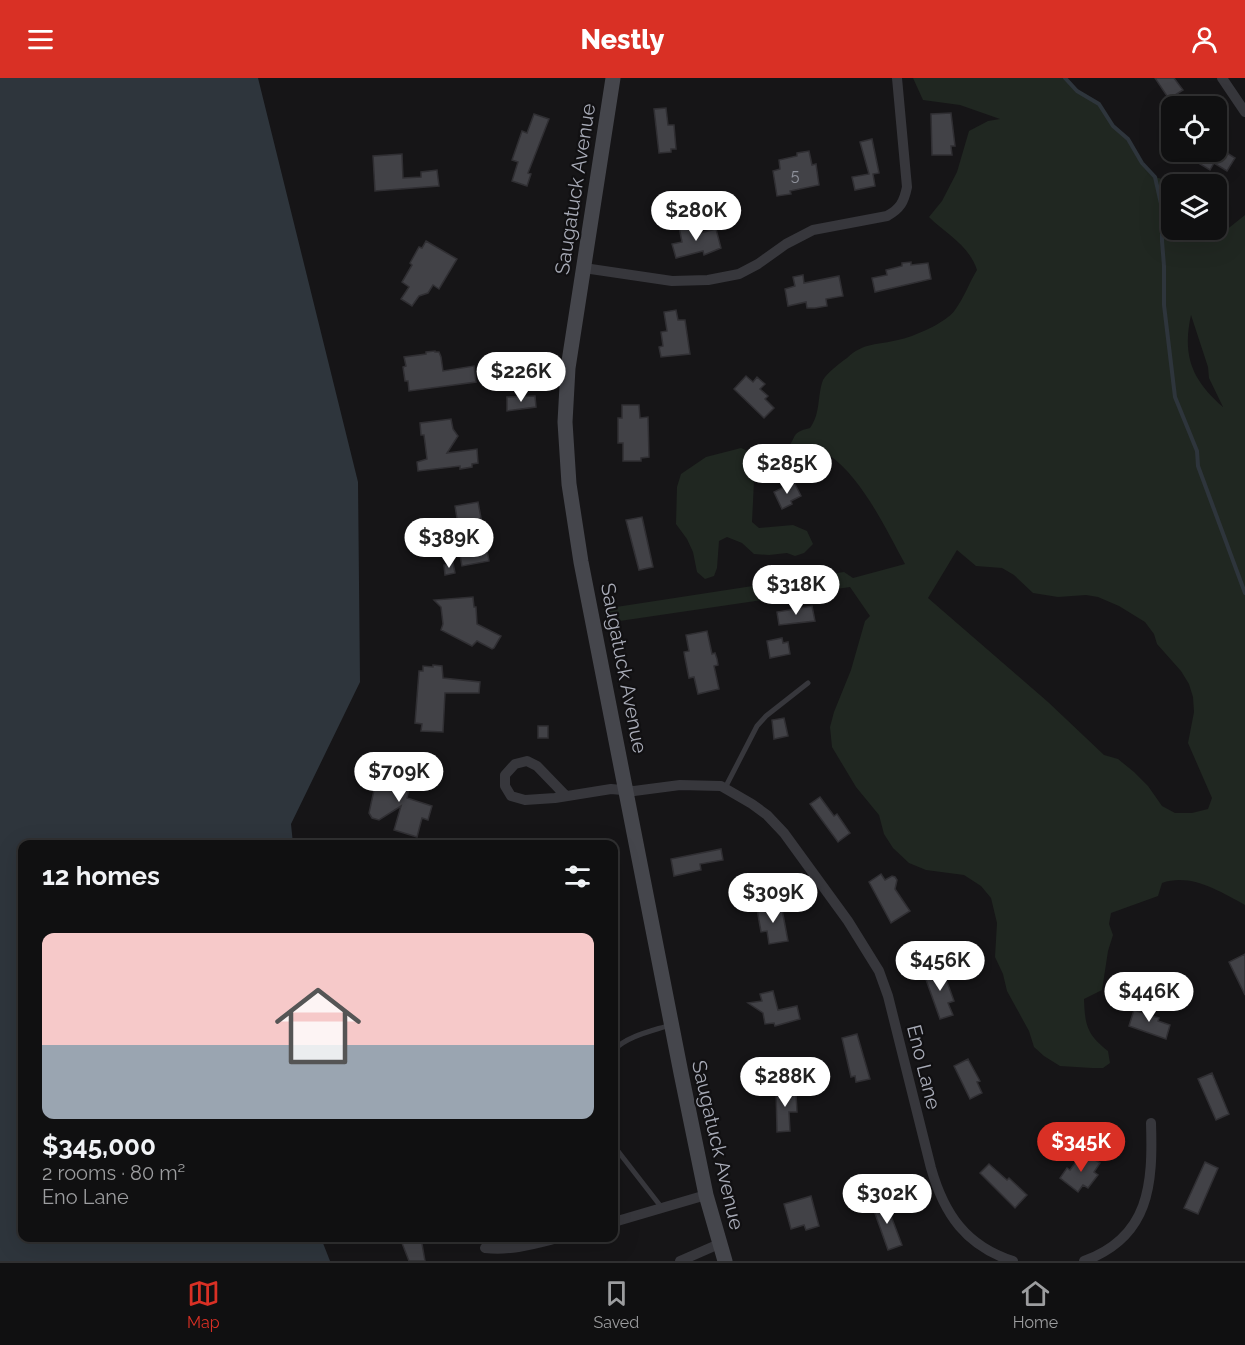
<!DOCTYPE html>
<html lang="en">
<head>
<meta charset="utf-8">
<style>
  :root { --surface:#101011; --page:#1e1e1f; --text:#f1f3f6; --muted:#9c9d9f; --line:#303031; --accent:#d93025 }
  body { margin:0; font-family:Raleway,sans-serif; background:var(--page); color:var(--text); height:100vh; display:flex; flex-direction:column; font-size:22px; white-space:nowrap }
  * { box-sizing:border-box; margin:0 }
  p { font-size:20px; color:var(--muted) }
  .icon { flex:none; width:33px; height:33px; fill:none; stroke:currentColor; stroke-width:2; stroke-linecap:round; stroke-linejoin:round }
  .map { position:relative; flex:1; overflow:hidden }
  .details { position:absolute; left:18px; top:762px; width:600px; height:402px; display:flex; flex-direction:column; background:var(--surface); border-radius:12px; box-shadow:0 6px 24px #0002,0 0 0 2px var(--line) }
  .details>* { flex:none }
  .buttons { position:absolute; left:1161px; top:18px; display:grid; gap:12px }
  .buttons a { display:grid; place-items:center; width:66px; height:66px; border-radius:12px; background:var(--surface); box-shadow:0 6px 24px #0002,0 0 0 2px var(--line); font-size:30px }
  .price { position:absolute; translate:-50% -51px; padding:0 14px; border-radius:21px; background:#fff; color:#222; font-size:20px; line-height:39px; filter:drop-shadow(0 2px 3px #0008) }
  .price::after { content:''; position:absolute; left:50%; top:36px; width:18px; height:14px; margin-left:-9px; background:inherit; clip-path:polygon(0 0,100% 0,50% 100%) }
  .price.selected { background:var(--accent); color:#fff }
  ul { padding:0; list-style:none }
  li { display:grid; align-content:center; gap:12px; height:318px; padding:0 24px }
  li+li { border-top:2px solid var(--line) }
  li span { display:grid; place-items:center; height:186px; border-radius:12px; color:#555 }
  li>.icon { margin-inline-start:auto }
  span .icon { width:108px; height:108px; fill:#fffc; stroke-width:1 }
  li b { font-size:26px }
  h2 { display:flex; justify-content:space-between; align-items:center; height:72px; padding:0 24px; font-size:26px }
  header { display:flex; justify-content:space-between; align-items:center; height:78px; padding:0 24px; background:var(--accent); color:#fff; font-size:27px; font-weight:800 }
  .dock { display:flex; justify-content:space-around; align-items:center; height:84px; border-top:2px solid var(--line); background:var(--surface); font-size:16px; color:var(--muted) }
  .dock a { display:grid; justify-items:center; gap:3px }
  .dock .selected { color:var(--accent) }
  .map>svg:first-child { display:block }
  .green { fill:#202721; fill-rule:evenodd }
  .water { fill:#2e353c }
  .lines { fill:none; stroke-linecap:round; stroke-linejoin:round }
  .stream { stroke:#2e353c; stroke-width:4 }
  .building { fill:#424247; stroke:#302f33; stroke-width:1.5 }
  .service { stroke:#37373c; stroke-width:5 }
  .minor { stroke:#37373c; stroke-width:10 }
  .secondary { stroke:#45464c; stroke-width:15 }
  .labels { text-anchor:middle; stroke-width:4.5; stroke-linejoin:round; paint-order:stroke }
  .number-label { font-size:16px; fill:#8e919b }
  .street-label { font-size:20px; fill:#a8abb7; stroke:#111012 }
</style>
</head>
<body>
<header><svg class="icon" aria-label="menu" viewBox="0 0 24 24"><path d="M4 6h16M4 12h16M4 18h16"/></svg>Nestly<svg class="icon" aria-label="person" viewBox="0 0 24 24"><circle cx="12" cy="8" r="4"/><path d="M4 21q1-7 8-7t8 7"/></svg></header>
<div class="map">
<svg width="1245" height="1183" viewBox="0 0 1245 1183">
  <rect width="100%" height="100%" fill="#161517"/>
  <path class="green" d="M 913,0 L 1065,0 L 1077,13 L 1099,26 L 1113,48 L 1128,61 L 1142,85 L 1154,99 L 1184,106 L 1172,106 L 1172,152 L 1212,152 L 1215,161 L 1245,137 L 1245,827 C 1219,813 1191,795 1162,805 L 1158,818 L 1111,835 L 1109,846 L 1113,857 L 1108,873 L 1102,912 L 1084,921 C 1085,948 1087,956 1108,973 L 1110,985 L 1103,990 L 1092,990 L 1060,988 L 1044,978 L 1034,969 L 1029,953 L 1007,913 L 1003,896 L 995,879 L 997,845 L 991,820 L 981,808 L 964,797 L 926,792 L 909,785 L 893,770 L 884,756 L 879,737 L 856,709 L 832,669 L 830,649 L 834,634 L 851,592 L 865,543 L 870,538 L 850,509 L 606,545 L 603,531 L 844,494 L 853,500 L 905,486 C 886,451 862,400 829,377 L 779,386 L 759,393 L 754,403 L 752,444 L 759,450 L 793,447 L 807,453 L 813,466 L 804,475 L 795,478 L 787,475 L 769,477 L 754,476 L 742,465 L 727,459 L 719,463 L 717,490 L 714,498 L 705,501 L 697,494 L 693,474 L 687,461 L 676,446 L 677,409 L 681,396 L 706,379 L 741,370 L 763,380 C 770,378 782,375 787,370 C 798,359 789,355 810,350 C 821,335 817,318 823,302 C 827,295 840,285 847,280 C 864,264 878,267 898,262 C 913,259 946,245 955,232 C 964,220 969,205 977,192 C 969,167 946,156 929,139 L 942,123 L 957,94 L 969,53 L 988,43 L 1000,41 L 960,27 L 923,22 ZM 1191,237 L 1208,289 L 1209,300 L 1223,329 C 1192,302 1182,278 1191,237 ZM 957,472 L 976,488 L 1002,490 L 1014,497 L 1033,515 L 1058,519 L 1086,517 L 1098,519 L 1119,528 L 1145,544 L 1154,556 L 1157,566 L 1181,593 L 1189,606 L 1193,619 L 1194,634 L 1188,665 L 1212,720 L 1208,731 L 1192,735 L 1175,735 L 1162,728 L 1148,708 L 1134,694 L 1118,681 L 1104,677 L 1048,624 L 928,520 Z"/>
  <path class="water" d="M 0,0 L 258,0 L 358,404 L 360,604 L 291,746 L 293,766 L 22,766 L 22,1160 L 321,1160 L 330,1183 L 0,1183 Z"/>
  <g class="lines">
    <path class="stream" d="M 1065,0 L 1077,13 L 1099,26 L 1113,48 L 1128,61 L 1142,85 L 1155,99 L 1162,130 L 1162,163 L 1164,188 L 1164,227 L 1175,319 L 1197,373 L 1198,388 L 1245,515"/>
  </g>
  <path class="building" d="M 1155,0 L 1174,0 L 1183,12 L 1169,21 Z
    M 666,30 L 668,47 L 674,47 L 676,71 L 671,71 L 671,74 L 659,75 L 654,31 Z
    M 951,35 L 955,68 L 951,68 L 952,77 L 932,77 L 931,36 Z
    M 534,36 L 549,41 L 528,95 L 531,96 L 527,108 L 512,103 L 518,84 L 512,82 L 522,53 L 527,55 Z
    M 872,61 L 879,95 L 873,96 L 875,108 L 855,112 L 852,99 L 869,96 L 860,64 Z
    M 1216,68 L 1235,80 L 1227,93 L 1214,85 L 1210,92 L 1200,86 L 1207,74 L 1216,74 Z
    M 809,73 L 812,87 L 816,86 L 819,107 L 790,113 L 791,116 L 777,118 L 773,93 L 780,91 L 779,82 L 797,78 L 797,75 Z
    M 402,76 L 403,100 L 421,99 L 421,94 L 437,92 L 439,108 L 375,113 L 373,78 Z
    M 693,145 L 696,156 L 716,151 L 721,170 L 704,177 L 703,173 L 676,180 L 672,166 L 682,164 L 679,149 Z
    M 426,163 L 457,181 L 439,211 L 433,207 L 428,215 L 419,218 L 412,228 L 401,221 L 409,209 L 402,204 L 412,187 L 410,185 L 419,169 L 422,170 Z
    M 911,184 L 911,187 L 928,185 L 931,201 L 875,214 L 872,200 L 887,197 L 886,192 L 902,188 L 902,185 Z
    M 803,197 L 804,205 L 839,198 L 843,218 L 826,221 L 827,228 L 815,230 L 807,230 L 806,224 L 788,228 L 785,211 L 795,208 L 793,199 Z
    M 676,232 L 678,242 L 685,242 L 690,276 L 661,279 L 659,269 L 663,268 L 661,254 L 667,253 L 664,234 Z
    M 435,273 L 435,274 L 439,274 L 441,279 L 443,293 L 474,288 L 476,304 L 409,313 L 408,303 L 405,303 L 403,289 L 406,288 L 404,279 L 426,276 L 426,274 Z
    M 746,298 L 753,304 L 757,299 L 765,306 L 760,311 L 768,318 L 765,321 L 774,330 L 764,340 L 734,311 Z
    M 535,318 L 536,329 L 507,333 L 507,319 Z
    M 622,327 L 639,327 L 640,340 L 648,339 L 649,379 L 641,380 L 641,383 L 623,383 L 623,365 L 618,365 L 618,340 L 622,340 Z
    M 451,341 L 453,351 L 458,358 L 447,375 L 477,371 L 478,385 L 472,386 L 472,389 L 460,391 L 460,388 L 418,393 L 417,384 L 427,381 L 424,357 L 421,357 L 420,345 Z
    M 794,404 L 801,418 L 791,423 L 792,426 L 782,431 L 774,414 Z
    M 478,424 L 489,483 L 462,488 L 459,472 L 462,472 L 455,428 Z
    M 642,439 L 653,489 L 639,492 L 626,442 Z
    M 453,485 L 455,495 L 445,497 L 444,487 Z
    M 473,519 L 474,529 L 476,529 L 477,546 L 501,558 L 494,570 L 492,571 L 477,563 L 472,568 L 441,552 L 443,546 L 441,529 L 434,522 Z
    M 812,528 L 815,543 L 779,547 L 777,534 Z
    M 707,553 L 712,576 L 715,575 L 717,581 L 718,587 L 714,588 L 719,611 L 698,616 L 694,599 L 689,600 L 685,580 L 684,574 L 689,573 L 686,557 Z
    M 782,560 L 783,565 L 788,564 L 790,576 L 770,580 L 767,563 Z
    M 433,587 L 442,588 L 443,600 L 480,604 L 479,615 L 445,615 L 443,654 L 421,653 L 422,646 L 415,645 L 419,593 L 423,593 L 423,588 L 433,589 Z
    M 784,640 L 788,658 L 774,661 L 772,642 Z
    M 538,648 L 548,648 L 548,660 L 538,660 Z
    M 389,689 L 412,695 L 407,720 L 432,728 L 428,742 L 422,740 L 417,759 L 394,752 L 401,728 L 379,742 L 372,740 L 369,735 L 374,712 L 376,708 L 382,709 Z
    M 820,719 L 834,738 L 837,736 L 850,755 L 838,764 L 810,726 Z
    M 721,771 L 723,782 L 700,786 L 701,792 L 674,798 L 671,781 Z
    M 881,796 L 885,802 L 892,798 L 895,799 L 897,802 L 895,811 L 910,833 L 891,845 L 869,804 Z
    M 781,826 L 788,863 L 769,866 L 767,853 L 761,854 L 757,831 Z
    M 1245,876 L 1245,917 L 1229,884 Z
    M 942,890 L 954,923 L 948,925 L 953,937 L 940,941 L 924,896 Z
    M 773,913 L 778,932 L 797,928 L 800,941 L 775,948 L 774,945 L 765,946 L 763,935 L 748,925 L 762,923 L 760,916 Z
    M 1145,927 L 1155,931 L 1152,938 L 1159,940 L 1158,943 L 1170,947 L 1166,961 L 1129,948 L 1134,932 L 1143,935 Z
    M 857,956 L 870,1001 L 856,1004 L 855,998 L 851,999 L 842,960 Z
    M 968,981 L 980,1003 L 977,1004 L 982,1015 L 970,1021 L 954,988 Z
    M 1212,995 L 1229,1036 L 1216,1042 L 1198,1001 Z
    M 790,1009 L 790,1015 L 796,1015 L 797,1034 L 789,1034 L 790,1053 L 777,1054 L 776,1010 Z
    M 1083,1074 L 1100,1085 L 1094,1094 L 1098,1097 L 1088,1110 L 1083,1107 L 1078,1114 L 1060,1100 L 1067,1090 L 1070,1092 Z
    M 1205,1084 L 1218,1090 L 1198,1136 L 1184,1130 Z
    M 989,1086 L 1007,1102 L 1009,1100 L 1027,1117 L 1015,1130 L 980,1095 Z
    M 811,1118 L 819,1148 L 806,1152 L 804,1147 L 791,1151 L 784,1126 Z
    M 885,1122 L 902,1167 L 888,1172 L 872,1127 Z
    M 400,1160 L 421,1160 L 425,1183 L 409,1183 Z"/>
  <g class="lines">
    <path class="service" d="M 725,710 L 757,648 L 766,638 L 808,605
      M 614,972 C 627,958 652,953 670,947
      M 614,1068 L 662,1130"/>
    <path class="minor" d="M 1222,0 L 1245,34
      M 584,190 L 672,203 L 708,202 L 739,196 L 758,186 L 786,166 L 813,152 L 887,138 C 900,131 904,124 907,109 L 897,0
      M 566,718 L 537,688 L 527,683 L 515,686 L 505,697 L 505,708 L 511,718 L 525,722 L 555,720 L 611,711 L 634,713 L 680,707 L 721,708 L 752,726 L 767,737 L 784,755 L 848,843 L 879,893 L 888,918 L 931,1090 C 944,1136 966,1168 1013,1183
      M 614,1144 L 706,1117
      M 485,1170 C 511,1173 534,1166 558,1160
      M 680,1183 L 719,1166
      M 1084,1183 C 1150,1159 1153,1106 1151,1045"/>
    <path class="secondary" d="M 613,0 L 568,290 L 565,344 L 569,406 L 581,484 L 681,995 L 706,1117 L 725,1183"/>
  </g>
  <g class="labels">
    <g class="number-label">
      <text x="795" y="103">5</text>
    </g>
    <g class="street-label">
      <text transform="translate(575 111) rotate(-81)" y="7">Saugatuck Avenue</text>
      <text transform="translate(624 590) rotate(79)" y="7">Saugatuck Avenue</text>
      <text transform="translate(924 989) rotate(76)" y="7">Eno Lane</text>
      <text transform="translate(718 1067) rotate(77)" y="7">Saugatuck Avenue</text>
    </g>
  </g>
</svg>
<div class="buttons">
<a><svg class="icon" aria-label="locate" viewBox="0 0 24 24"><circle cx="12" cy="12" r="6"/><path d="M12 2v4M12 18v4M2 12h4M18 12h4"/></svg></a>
<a><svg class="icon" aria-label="layers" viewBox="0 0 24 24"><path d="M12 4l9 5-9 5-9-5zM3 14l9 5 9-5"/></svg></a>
</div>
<b class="price" style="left:696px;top:164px">$280K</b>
<b class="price" style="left:521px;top:325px">$226K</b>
<b class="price" style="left:787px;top:417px">$285K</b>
<b class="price" style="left:449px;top:491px">$389K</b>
<b class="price" style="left:796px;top:538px">$318K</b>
<b class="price" style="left:399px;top:725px">$709K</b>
<b class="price" style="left:773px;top:846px">$309K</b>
<b class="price" style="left:940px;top:914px">$456K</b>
<b class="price" style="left:1149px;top:945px">$446K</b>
<b class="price" style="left:785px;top:1030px">$288K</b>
<b class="price selected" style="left:1081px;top:1095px">$345K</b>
<b class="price" style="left:887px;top:1147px">$302K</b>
<section class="details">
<h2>12 homes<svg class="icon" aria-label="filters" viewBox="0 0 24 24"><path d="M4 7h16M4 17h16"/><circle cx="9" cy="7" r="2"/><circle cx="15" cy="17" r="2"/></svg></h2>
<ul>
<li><span style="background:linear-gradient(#f6c9c9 60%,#9aa5b1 0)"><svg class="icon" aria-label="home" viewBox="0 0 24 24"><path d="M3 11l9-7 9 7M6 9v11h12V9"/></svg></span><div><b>$345,000</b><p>2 rooms · 80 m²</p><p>Eno Lane</p></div></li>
</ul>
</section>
</div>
<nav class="dock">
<a class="selected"><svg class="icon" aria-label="map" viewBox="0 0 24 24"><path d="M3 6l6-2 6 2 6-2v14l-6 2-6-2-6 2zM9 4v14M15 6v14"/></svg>Map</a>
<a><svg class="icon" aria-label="saved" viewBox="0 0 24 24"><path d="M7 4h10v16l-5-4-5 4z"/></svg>Saved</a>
<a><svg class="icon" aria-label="home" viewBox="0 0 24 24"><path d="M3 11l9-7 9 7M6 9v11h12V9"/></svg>Home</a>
</nav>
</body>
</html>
